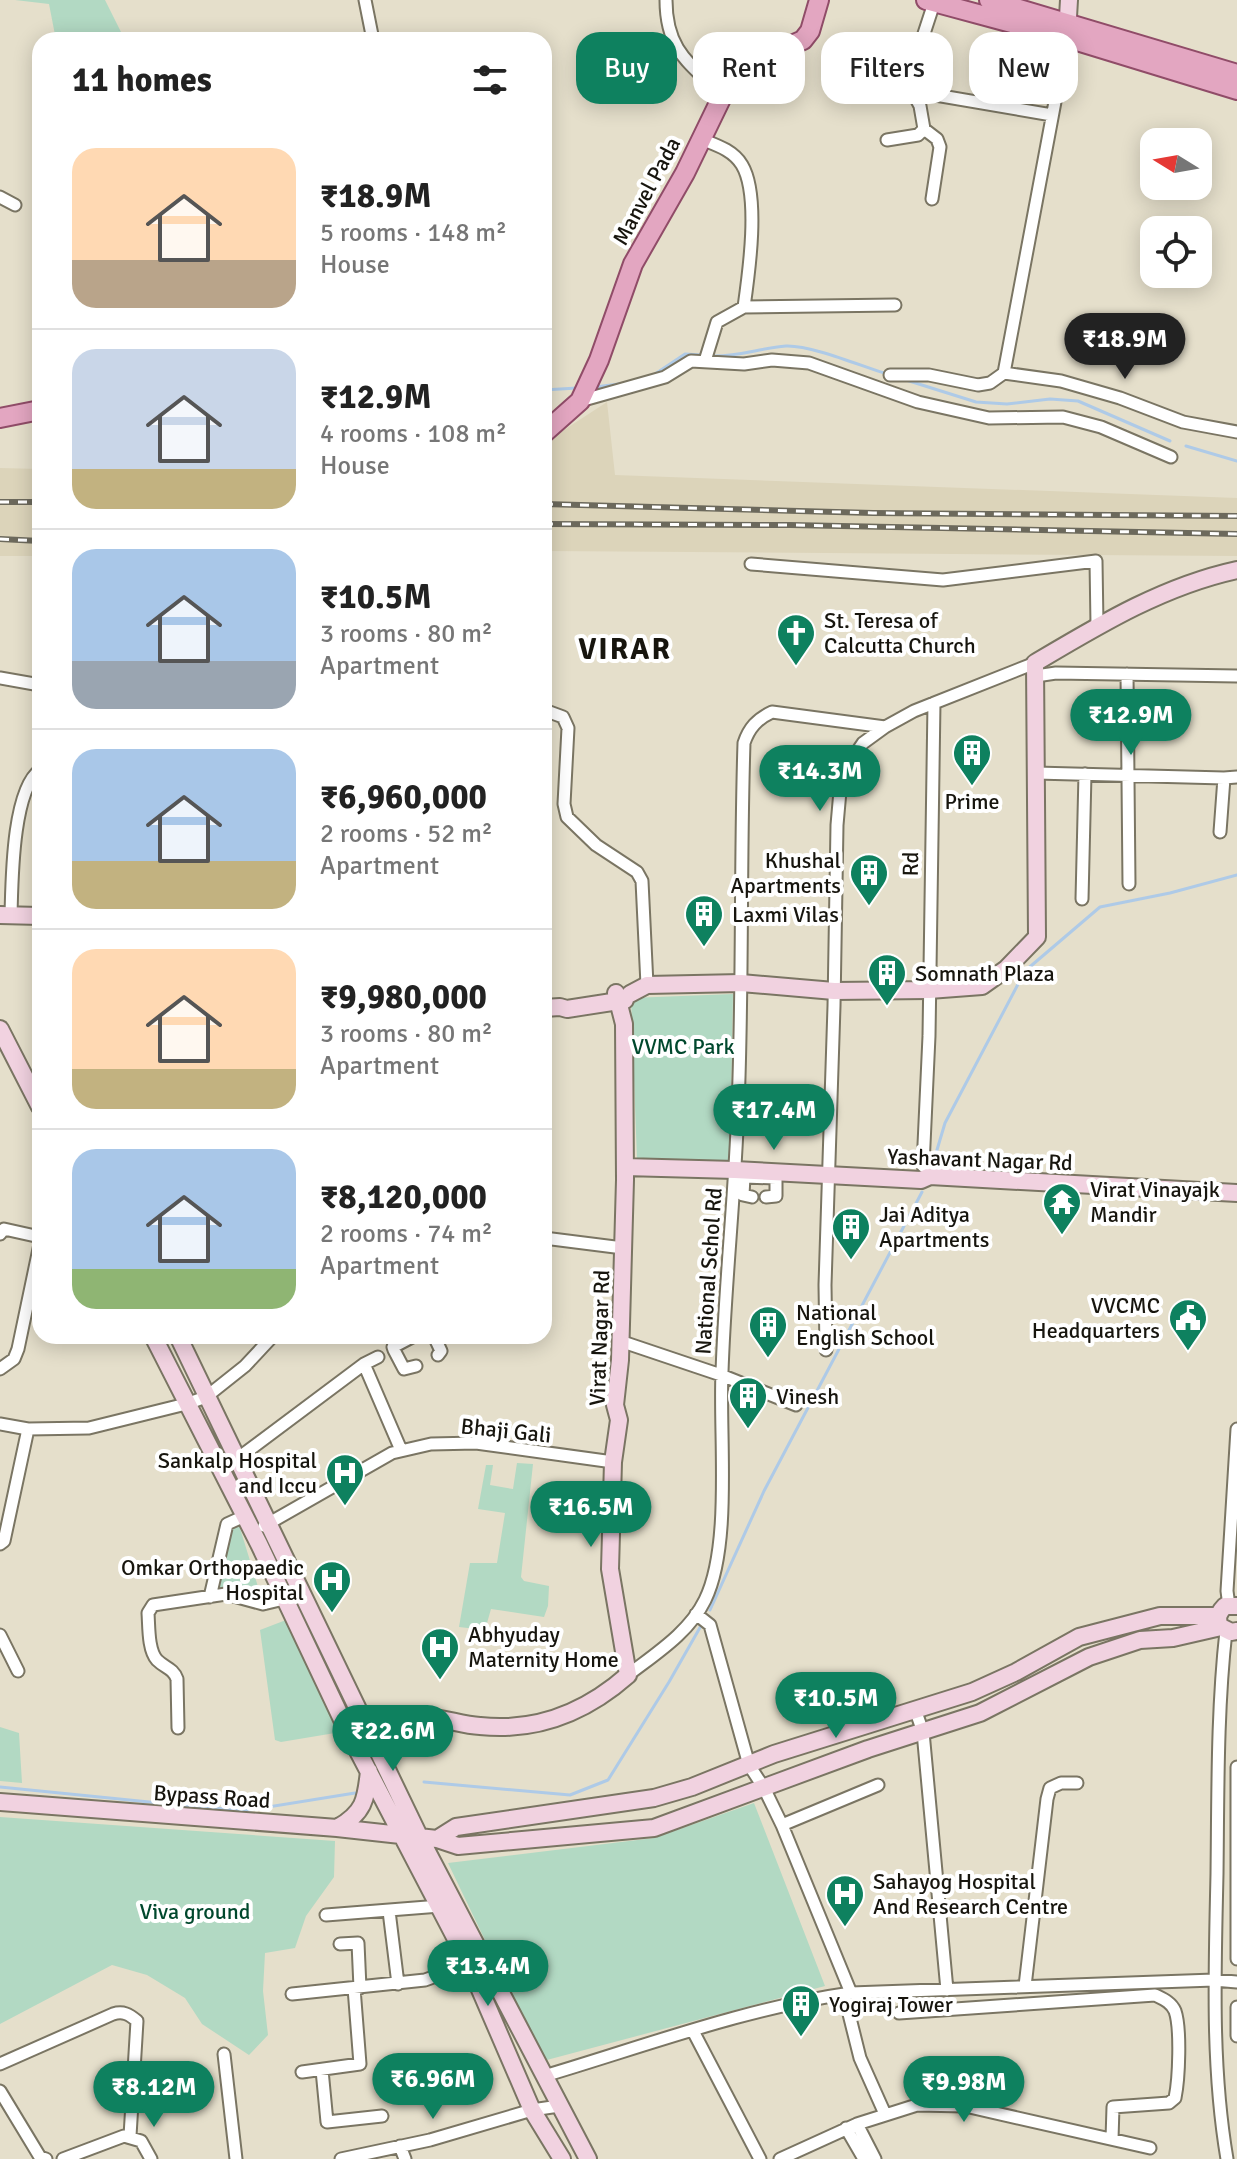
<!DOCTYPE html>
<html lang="en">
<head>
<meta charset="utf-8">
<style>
  :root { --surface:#fff; --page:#f6f6f6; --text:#222; --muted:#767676; --line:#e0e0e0; --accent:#0e815f }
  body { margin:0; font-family:Signika,sans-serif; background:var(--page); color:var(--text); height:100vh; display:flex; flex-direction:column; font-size:30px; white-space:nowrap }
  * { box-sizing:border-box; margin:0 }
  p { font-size:26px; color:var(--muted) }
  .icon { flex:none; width:44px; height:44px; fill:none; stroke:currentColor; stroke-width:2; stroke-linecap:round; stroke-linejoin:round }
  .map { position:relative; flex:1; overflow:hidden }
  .drawer { position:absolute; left:32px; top:32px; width:520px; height:1312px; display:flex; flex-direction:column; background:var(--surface); border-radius:24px; box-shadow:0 4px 20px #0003 }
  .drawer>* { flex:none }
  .banner { position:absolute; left:576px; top:32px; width:540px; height:72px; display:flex; gap:16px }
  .needle { width:52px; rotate:281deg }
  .buttons { position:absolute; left:1140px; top:128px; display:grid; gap:16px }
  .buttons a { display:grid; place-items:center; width:72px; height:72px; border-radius:16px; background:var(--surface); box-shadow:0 4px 20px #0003; font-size:40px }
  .price { position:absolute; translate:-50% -68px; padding:0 18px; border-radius:28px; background:var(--accent); color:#fff; font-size:26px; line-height:52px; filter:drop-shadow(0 2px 4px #0008) }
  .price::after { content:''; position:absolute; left:50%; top:48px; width:24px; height:18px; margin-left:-12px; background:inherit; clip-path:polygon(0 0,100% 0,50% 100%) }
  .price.on { background:#222; color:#fff }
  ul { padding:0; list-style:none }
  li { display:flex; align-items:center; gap:24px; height:200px; padding:0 40px }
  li+li { border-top:2px solid var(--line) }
  li span { display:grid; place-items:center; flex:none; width:224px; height:160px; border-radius:24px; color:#555 }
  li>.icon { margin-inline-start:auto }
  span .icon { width:96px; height:96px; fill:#fffc; stroke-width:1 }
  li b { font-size:34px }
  h2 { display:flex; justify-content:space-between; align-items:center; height:96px; padding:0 40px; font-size:34px }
  .pill { padding:0 28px; border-radius:24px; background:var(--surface); box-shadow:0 4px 20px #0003; font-size:28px; line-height:72px }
  .pill.on { background:var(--accent); color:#fff }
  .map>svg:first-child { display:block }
  .built { fill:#dcd4ba }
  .green { fill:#b2d9c3 }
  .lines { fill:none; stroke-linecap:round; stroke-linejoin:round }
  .stream { stroke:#aecae7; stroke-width:3 }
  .street-casing { stroke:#7a7563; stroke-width:15 }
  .secondary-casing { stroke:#7a7563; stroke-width:20 }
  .primary-casing { stroke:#904c68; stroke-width:22 }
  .street { stroke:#fff; stroke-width:11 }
  .secondary { stroke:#f1d2e0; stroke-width:16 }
  .primary { stroke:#e3a6c1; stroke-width:18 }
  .rail-casing { stroke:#6c695c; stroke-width:6 }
  .rail { stroke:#fff; stroke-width:3; stroke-dasharray:9; stroke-linecap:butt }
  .labels { text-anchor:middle; stroke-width:8; stroke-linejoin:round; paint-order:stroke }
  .street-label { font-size:22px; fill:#17150e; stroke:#fff }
  .poi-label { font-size:22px; fill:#17150e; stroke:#fff; text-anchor:start }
  .park-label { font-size:22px; fill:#00482d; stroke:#fff }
  .district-label { font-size:30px; font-weight:bold; letter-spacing:2px; fill:#17150e; stroke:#fff }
</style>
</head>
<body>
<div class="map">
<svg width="1237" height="2159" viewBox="0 0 1237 2159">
  <rect width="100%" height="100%" fill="#e5dfcb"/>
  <path class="built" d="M 607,402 L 615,475 L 1237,498 L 1237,556 L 544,551 L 544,443 Z
    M 0,468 L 40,469 L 40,556 L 0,556 Z"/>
  <path class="green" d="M 15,0 L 105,0 L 125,40 L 56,40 L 49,4 Z
    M 733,994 L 730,1162 L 637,1159 L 631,998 Z
    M 517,1463 L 533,1464 L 521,1577 L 524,1581 L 549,1586 L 548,1606 L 544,1617 L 491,1609 L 485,1630 L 459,1627 L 470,1563 L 497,1563 L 505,1513 L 478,1509 L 486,1465 L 493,1465 L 490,1485 L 513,1489 Z
    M 239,1525 L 263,1603 L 220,1589 L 216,1583 L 230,1527 Z
    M 286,1620 L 335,1726 L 335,1733 L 281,1742 L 275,1740 L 260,1630 Z
    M 0,1727 L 19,1733 L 22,1783 L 0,1781 Z
    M 754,1803 L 825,1986 L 543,2061 L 448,1863 L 654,1838 Z
    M 0,1817 L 335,1841 L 334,1877 L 306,1916 L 295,1948 L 265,1953 L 263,1991 L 268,2035 L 249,2055 L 202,2024 L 185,1998 L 147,1975 L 112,1965 L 0,2024 Z"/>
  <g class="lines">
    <path class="stream" d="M 712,356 C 738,357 760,348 786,346 C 811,345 861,366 887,374
      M 652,376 L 685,354 L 701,355
      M 906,380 L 976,402 L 1007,404 L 1050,399 L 1078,401 L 1170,441
      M 595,387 L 619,384
      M 544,390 L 577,388
      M 1186,446 L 1237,461
      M 931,1170 L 945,1123 L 1025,971 L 1100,907 L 1170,893 L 1237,875
      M 710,1610 L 764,1491 L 922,1192
      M 424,1782 L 570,1795 L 608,1780 L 669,1682 L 702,1624
      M 0,1787 L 209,1808 L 250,1810 L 355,1793"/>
    <defs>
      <path id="street" d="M 365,0 L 373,40
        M 666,0 C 666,50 689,63 722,95
        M 912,91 L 1052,115
        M 924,129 L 937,139 L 940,147 L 932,199
        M 701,139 C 716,145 733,150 742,165 C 760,195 749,272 744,307
        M 887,140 L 918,135 L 924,129 L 920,106 L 912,91 L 917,55 L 935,0
        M 0,197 L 15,205
        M 705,361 L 717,322 L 744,307 L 895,305
        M 1004,373 L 1061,381 L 1120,398 L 1183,422 L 1237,432
        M 890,375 L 929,375 L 978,385 L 990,383 L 1004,373 L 1067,38
        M 580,401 L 665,377 L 691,361 L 744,364 L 772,360 L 809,363 L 918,402 L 989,418 L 1063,417 L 1101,427 L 1171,457
        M 751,564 L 943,580 L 1096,561 L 1097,625
        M 1127,674 L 1129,884
        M 1036,676 L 1056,673 L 1237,676
        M 0,678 L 40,685
        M 544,710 L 563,717 L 568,728 L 564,804 L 567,817 L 596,845 L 637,872 L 642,881 L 647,985
        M 1036,773 L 1224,778
        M 1220,832 L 1224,778 L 1237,777
        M 1082,899 L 1085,774
        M 11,915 C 12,882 12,790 40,770
        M 923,1166 L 929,1036 L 934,703
        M 752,1197 L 743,1195 L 744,1177 L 776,1178 L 776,1196 L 766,1197
        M 0,1234 L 4,1229 L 40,1237
        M 544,1238 L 623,1248
        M 414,1336 L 393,1347 L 394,1350 L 404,1369 L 416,1366
        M 434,1336 L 441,1351 L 438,1355
        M 620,1341 L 721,1375 L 796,1405
        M 826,1350 L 825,1285 L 834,1006 L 837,825 L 840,791 L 846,768 L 863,743 L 885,727 L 914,711 L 1035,663
        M 364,1364 L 401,1450
        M 0,1369 L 14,1359 L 18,1349 L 40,1244
        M 0,1424 L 28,1429 L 89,1428 L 186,1404 L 206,1397 L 245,1366 L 273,1336
        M 237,1459 L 364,1364 L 378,1357
        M 264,1526 L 392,1453 L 431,1444 L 476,1443 L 613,1462
        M 0,1544 L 4,1541 L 28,1429
        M 210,1597 L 227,1524 L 238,1519
        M 1229,1606 L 1227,1591 L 1237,1429
        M 696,1614 L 710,1625 L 749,1765 L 764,1788 L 782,1825 L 851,1993
        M 1226,1631 C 1217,1711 1218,1793 1217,1874 C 1215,1969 1211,2065 1227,2159
        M 0,1635 L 18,1671
        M 628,1675 C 655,1654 689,1633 705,1600 C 732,1545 719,1435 722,1372 C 725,1283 735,1195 738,1106 C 743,985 740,864 744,743 C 749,728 757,719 772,712 L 885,727
        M 916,1712 L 923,1732 L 947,1990
        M 178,1728 L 177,1679 C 173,1668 165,1668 157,1660 C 148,1650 149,1627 148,1613 L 153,1605 L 226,1594 L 263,1604 L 284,1599
        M 1237,1767 L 1237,1959
        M 782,1825 L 878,1785
        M 389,1911 L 398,1984
        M 326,1915 L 440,1906
        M 340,1944 L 358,1943 L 360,1988
        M 1025,1986 L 1047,1799 L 1050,1788 L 1061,1783 L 1077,1783
        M 292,1994 L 425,1980 L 469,1964
        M 844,1994 L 860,2058 L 885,2114
        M 1237,2007 L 1237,2036
        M 899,2013 L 1155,1995 C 1163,1999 1171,2002 1175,2011 C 1181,2028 1179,2079 1175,2098 L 1169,2103 L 1113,2107 L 1112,2139
        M 693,2031 L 760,2159
        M 224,2054 L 236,2159
        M 0,2064 L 113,2014 C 123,2011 129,2014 137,2021 L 130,2136
        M 322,2070 L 327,2122 L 382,2116
        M 302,2072 L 360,2064 L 354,1988
        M 544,2076 C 645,2046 746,2008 851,1993 L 1214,1980 L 1237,1982
        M 0,2091 L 40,2157 L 46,2159
        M 857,2124 L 875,2159
        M 846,2128 L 864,2159
        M 400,2146 L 405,2159
        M 63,2159 L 124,2136 L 141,2141 L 151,2159
        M 341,2159 L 430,2140 L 532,2110 L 559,2106
        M 780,2159 L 857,2124 L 917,2105 L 965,2106 L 1150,2148"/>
      <path id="secondary" d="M 1067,34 L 1069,0
        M 0,915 L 40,916
        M 630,994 L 647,985 L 741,983 L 834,991 L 929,990 L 982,986 L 1006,969 L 1037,937 L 1035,663 C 1099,625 1163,586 1237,570
        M 544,1008 L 560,1007 L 567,1009 L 625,1000
        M 0,1029 L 40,1107
        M 625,1167 L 735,1170 L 921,1180 L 930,1176 L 1237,1193
        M 153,1336 L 259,1544 L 347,1730 L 469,1964 L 532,2110 L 562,2159
        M 178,1336 L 420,1838 L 588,2159
        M 1220,1626 C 1216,1618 1219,1612 1225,1606 L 1237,1606
        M 1221,1627 L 1231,1632 L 1237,1631
        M 347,1730 C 370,1719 400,1716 425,1717 C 444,1718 462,1725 480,1726 C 536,1732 586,1712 628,1675 L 610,1569 L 613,1462 L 619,1420 L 615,1405 L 620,1360 L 625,1180 L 624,1024 L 616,993
        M 0,1802 L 337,1828 L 437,1839 L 458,1846 L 654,1828 L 868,1749 L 980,1713 L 1089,1657 L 1140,1640 L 1173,1638 L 1221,1627
        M 337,1828 C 364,1813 366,1800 369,1771
        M 437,1839 L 456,1827 L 654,1798 L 692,1787 L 774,1754 L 972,1692 L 1016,1672 L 1079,1637 L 1160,1616 L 1218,1616"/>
      <path id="primary" d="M 926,0 L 1067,38 L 1237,90
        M 989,0 L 1237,74
        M 0,418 L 40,410
        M 544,433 L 580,401 L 599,360 L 633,264 L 685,173 L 732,76 L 740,68 L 803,40 L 810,31 L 819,0"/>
    </defs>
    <use href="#street" class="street-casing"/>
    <use href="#secondary" class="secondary-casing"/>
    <use href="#primary" class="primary-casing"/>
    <use href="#street" class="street"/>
    <use href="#secondary" class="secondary"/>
    <use href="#primary" class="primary"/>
    <defs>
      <path id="rail" d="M 0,502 L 40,502
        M 544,504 L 873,513 L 1237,516
        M 544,524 L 790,525 L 1237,534
        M 0,539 L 40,541"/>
    </defs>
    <use href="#rail" class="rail-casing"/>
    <use href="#rail" class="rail"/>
  </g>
  <defs>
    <symbol id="church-pin" viewBox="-11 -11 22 30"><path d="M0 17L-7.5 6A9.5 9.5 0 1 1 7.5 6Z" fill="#0e815f" stroke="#fff"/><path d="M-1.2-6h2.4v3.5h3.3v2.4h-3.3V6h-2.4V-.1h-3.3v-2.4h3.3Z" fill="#fff"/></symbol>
    <symbol id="building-pin" viewBox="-11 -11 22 30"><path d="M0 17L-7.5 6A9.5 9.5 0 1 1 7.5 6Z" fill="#0e815f" stroke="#fff"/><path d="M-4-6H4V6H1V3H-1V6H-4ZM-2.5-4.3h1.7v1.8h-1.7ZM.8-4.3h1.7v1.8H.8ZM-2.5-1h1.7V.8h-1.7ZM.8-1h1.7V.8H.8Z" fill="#fff"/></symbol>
    <symbol id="temple-pin" viewBox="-11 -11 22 30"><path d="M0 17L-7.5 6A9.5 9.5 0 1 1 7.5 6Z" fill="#0e815f" stroke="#fff"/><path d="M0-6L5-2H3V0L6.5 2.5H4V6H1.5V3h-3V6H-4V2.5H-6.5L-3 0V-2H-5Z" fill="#fff"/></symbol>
    <symbol id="civic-pin" viewBox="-11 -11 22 30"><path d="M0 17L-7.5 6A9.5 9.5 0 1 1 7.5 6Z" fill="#0e815f" stroke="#fff"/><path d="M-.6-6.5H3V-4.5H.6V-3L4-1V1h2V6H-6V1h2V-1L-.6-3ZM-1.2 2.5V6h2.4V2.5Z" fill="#fff"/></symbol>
    <symbol id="hospital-pin" viewBox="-11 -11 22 30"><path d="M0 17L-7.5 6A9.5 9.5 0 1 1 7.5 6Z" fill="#0e815f" stroke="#fff"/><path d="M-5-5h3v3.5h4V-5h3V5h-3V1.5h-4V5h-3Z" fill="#fff"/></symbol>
  </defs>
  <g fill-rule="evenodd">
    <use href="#church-pin" x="774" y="611" width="44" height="60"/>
    <use href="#building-pin" x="950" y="731" width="44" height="60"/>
    <use href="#building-pin" x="847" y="851" width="44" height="60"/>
    <use href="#building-pin" x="682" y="892" width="44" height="60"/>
    <use href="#building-pin" x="865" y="951" width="44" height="60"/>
    <use href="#temple-pin" x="1040" y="1180" width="44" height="60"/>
    <use href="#building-pin" x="829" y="1205" width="44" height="60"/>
    <use href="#civic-pin" x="1166" y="1296" width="44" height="60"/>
    <use href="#building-pin" x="746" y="1303" width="44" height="60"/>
    <use href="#building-pin" x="726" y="1374" width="44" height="60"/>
    <use href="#hospital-pin" x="323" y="1451" width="44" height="60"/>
    <use href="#hospital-pin" x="310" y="1558" width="44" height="60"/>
    <use href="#hospital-pin" x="418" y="1625" width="44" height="60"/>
    <use href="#hospital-pin" x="823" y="1872" width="44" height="60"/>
    <use href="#building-pin" x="779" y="1982" width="44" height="60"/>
  </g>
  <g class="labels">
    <g class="street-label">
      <text transform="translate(646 191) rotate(-62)" y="8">Manvel Pada</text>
      <text transform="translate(910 864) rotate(-89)" y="8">Rd</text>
      <text transform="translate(980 1159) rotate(2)" y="8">Yashavant Nagar Rd</text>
      <text transform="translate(708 1271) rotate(-86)" y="8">National Schol Rd</text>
      <text transform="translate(599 1338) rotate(-88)" y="8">Virat Nagar Rd</text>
      <text transform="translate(506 1430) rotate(6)" y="8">Bhaji Gali</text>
      <text transform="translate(212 1796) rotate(4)" y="8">Bypass Road</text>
    </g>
    <g class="poi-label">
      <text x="824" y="628">St. Teresa of<tspan x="824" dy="25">Calcutta Church</tspan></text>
      <text x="972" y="809" text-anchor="middle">Prime</text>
      <text x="841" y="868" text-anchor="end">Khushal<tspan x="841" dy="25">Apartments</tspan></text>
      <text x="732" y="922">Laxmi Vilas</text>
      <text x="915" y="981">Somnath Plaza</text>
      <text x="1090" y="1197">Virat Vinayajk<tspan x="1090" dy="25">Mandir</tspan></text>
      <text x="879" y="1222">Jai Aditya<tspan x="879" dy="25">Apartments</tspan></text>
      <text x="1160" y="1313" text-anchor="end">VVCMC<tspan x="1160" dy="25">Headquarters</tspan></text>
      <text x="796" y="1320">National<tspan x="796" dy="25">English School</tspan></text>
      <text x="776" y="1404">Vinesh</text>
      <text x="317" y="1468" text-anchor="end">Sankalp Hospital<tspan x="317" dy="25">and Iccu</tspan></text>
      <text x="304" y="1575" text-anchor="end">Omkar Orthopaedic<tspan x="304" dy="25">Hospital</tspan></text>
      <text x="468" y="1642">Abhyuday<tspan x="468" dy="25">Maternity Home</tspan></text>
      <text x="873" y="1889">Sahayog Hospital<tspan x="873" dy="25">And Research Centre</tspan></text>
      <text x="829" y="2012">Yogiraj Tower</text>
    </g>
    <g class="park-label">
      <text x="683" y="1054">VVMC Park</text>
      <text x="195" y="1919">Viva ground</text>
    </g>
    <g class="district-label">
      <text x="625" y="659">VIRAR</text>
    </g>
  </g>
</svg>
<div class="buttons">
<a><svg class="needle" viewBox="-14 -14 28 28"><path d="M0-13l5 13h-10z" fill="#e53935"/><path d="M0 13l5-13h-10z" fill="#767676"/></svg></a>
<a><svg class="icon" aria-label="locate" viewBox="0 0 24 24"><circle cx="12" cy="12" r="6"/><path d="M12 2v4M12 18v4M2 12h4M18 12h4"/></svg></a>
</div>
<b class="price on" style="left:1125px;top:381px">₹18.9M</b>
<b class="price" style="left:1131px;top:757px">₹12.9M</b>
<b class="price" style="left:820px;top:813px">₹14.3M</b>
<b class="price" style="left:774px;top:1152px">₹17.4M</b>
<b class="price" style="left:591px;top:1549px">₹16.5M</b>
<b class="price" style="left:836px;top:1740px">₹10.5M</b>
<b class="price" style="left:393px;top:1773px">₹22.6M</b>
<b class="price" style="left:488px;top:2008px">₹13.4M</b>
<b class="price" style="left:433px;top:2121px">₹6.96M</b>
<b class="price" style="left:964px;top:2124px">₹9.98M</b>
<b class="price" style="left:154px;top:2129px">₹8.12M</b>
<div class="banner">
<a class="pill on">Buy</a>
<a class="pill">Rent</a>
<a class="pill">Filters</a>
<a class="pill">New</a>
</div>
<section class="drawer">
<h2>11 homes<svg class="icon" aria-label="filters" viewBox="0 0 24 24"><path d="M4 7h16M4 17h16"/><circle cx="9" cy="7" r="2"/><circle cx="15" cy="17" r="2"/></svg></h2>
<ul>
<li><span style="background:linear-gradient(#ffd9b3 70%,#b9a48a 0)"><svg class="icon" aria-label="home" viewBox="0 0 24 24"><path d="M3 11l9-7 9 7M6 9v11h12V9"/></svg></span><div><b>₹18.9M</b><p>5 rooms · 148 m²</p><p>House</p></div></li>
<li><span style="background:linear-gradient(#c9d6e8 75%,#c2b280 0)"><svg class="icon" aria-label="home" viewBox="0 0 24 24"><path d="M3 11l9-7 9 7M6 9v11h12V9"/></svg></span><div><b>₹12.9M</b><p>4 rooms · 108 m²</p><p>House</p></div></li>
<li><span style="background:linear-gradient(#a9c7e8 70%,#9aa5b1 0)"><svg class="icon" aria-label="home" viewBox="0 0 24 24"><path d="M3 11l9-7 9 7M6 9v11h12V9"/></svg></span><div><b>₹10.5M</b><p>3 rooms · 80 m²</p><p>Apartment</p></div></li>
<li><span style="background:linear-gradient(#a9c7e8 70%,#c2b280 0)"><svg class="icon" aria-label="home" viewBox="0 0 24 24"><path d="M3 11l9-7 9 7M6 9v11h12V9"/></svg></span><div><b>₹6,960,000</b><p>2 rooms · 52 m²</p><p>Apartment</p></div></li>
<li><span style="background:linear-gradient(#ffd9b3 75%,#c2b280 0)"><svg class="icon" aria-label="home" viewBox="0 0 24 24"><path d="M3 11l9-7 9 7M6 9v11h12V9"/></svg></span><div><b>₹9,980,000</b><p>3 rooms · 80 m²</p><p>Apartment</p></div></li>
<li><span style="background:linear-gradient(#a9c7e8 75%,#8fb573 0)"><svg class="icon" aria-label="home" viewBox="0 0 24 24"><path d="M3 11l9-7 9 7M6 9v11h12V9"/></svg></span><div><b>₹8,120,000</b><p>2 rooms · 74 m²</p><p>Apartment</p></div></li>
</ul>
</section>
</div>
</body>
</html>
